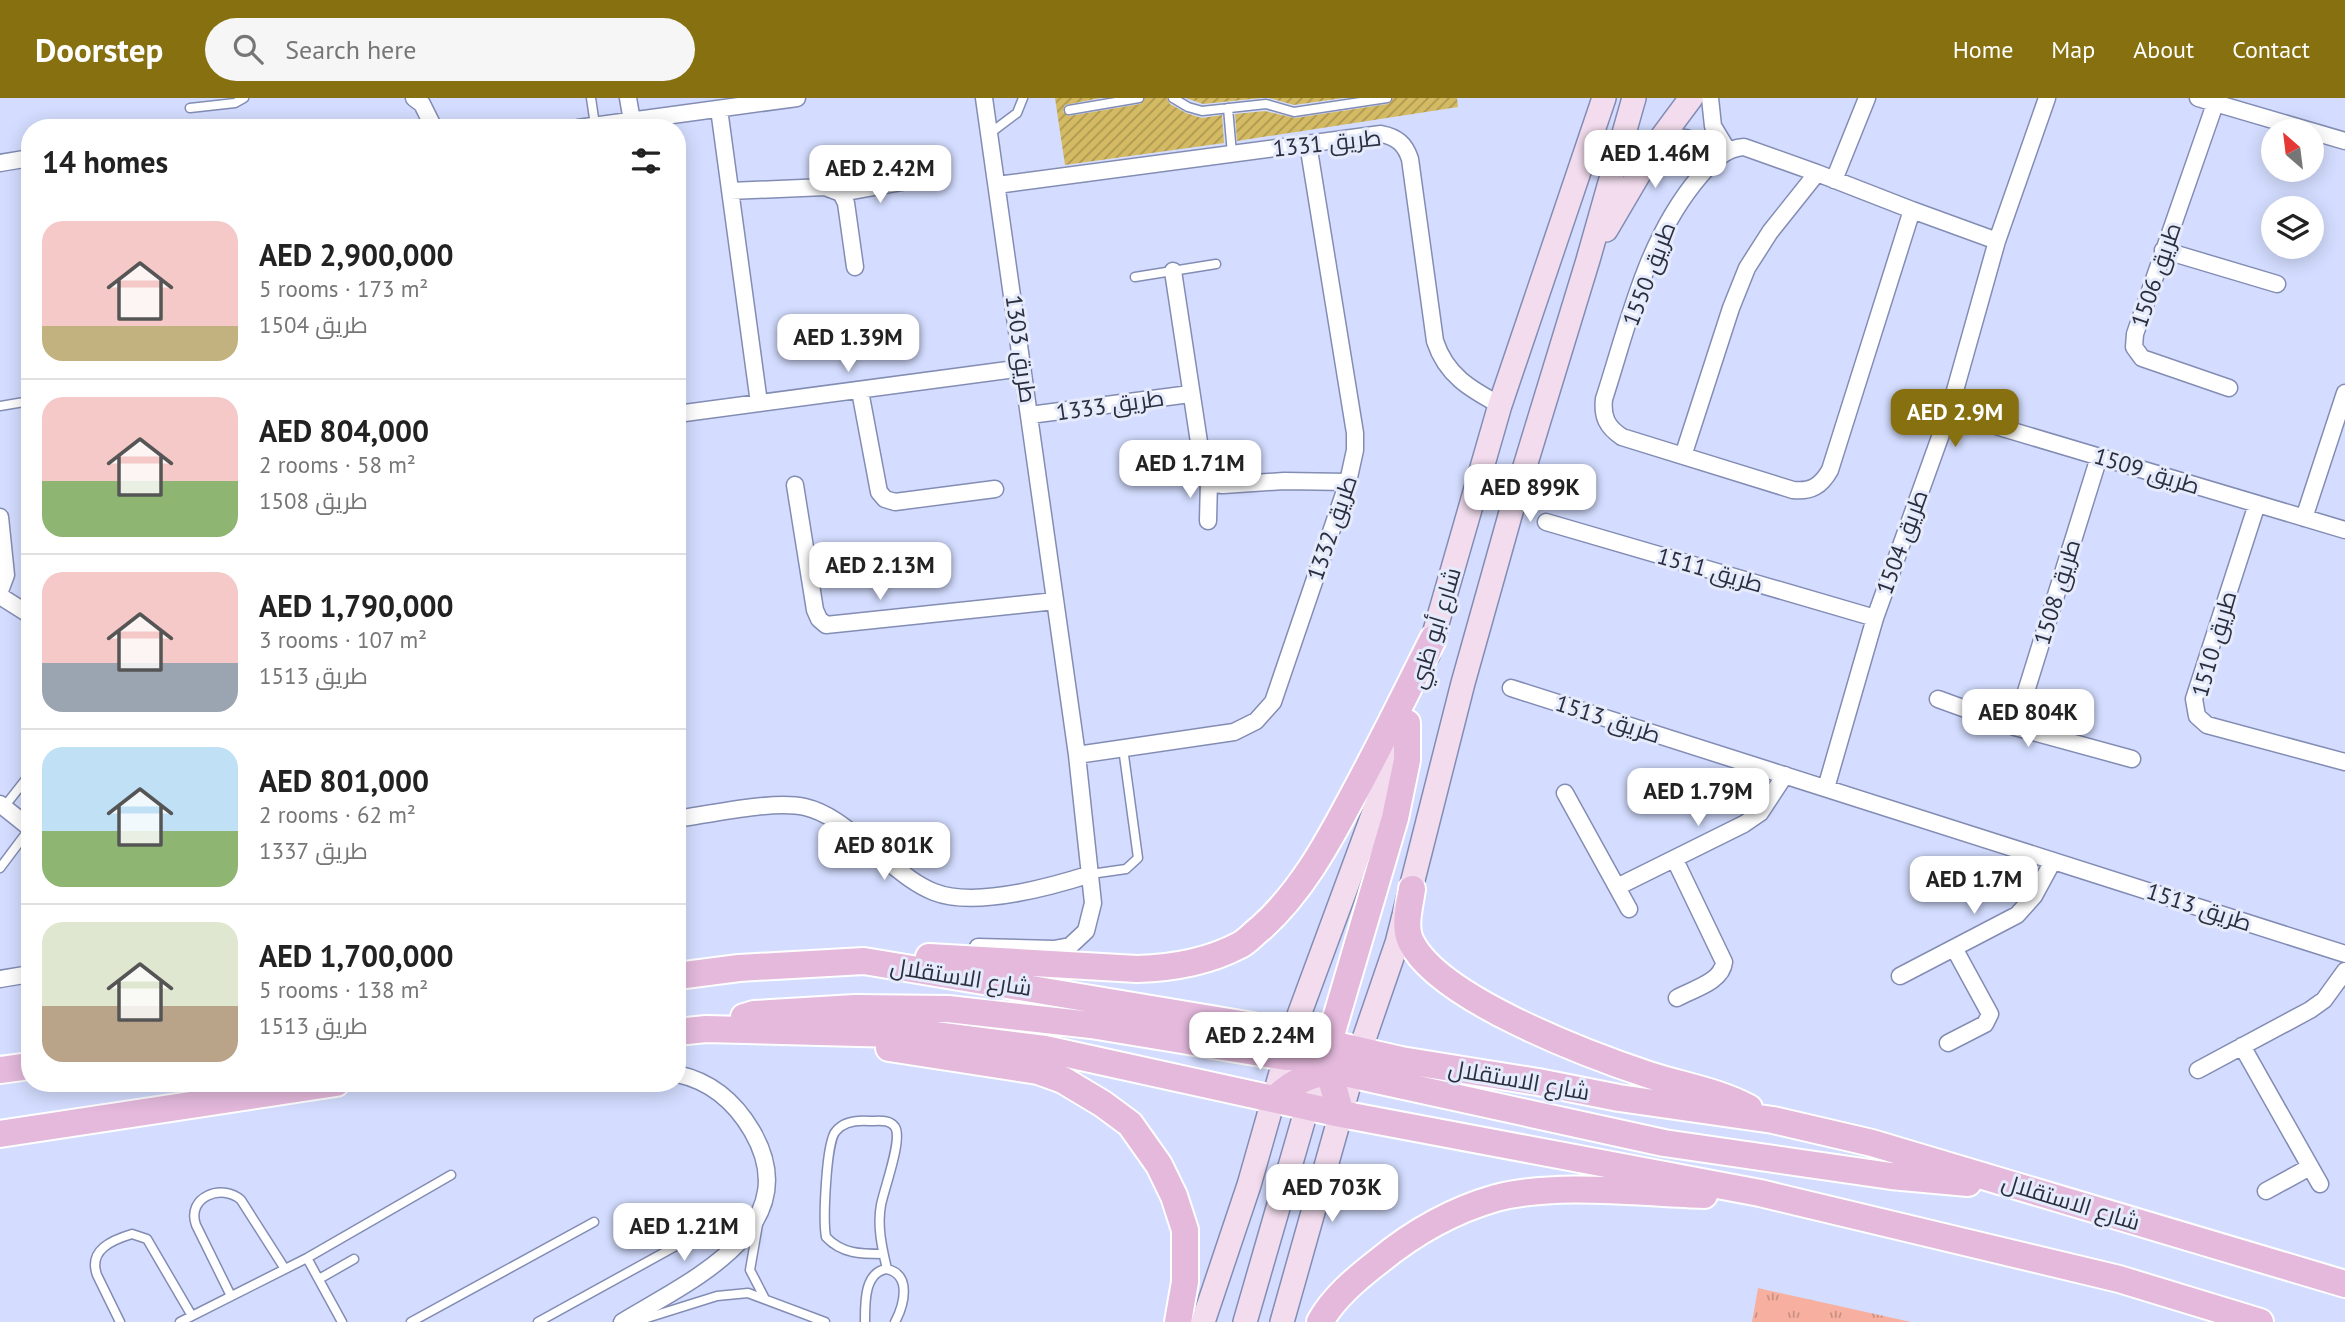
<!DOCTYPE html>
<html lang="en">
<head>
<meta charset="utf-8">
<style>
  :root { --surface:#fff; --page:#f6f6f6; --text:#222; --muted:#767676; --line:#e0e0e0; --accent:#877010 }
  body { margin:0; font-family:"PT Sans",Cairo,sans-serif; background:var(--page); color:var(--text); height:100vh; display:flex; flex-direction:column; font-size:26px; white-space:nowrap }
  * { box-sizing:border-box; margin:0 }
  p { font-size:23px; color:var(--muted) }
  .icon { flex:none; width:38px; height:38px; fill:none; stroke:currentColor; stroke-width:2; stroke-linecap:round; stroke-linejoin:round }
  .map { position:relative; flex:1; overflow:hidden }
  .side { position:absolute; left:21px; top:21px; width:665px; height:973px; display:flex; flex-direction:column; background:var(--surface); border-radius:28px; box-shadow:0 4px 18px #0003 }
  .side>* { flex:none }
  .needle { width:46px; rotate:332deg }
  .tools { position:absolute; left:2261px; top:21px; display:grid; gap:14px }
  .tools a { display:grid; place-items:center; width:63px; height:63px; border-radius:50%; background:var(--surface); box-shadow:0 4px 18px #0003; font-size:35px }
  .price { position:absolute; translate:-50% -60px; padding:0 16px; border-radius:14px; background:#fff; color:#222; font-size:23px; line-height:46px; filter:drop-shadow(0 2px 4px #0008) }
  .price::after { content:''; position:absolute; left:50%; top:42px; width:21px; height:16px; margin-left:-10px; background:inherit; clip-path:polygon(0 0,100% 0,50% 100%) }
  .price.selected { background:var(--accent); color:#fff }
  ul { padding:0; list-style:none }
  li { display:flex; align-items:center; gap:21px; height:175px; padding:0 21px }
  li+li { border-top:2px solid var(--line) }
  li span { display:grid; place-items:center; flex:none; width:196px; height:140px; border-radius:21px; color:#555 }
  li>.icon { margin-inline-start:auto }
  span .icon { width:84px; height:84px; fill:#fffc; stroke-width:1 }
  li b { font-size:30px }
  h2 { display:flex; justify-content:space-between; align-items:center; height:84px; padding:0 21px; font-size:30px }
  header { display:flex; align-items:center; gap:42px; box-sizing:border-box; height:98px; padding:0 35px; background:var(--accent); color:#fff }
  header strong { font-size:33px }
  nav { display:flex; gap:38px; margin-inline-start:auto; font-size:24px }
  .search { width:490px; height:63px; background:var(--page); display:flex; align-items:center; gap:18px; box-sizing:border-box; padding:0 24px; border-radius:38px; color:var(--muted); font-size:26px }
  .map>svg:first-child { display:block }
  .park { fill:url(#park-tufts) }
  .building { fill:url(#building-hatch) }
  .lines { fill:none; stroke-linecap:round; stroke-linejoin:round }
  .lane-casing { stroke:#838db4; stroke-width:11 }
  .street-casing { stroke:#838db4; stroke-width:19 }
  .secondary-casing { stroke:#838db4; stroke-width:26 }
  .primary-casing { stroke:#fff; stroke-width:30 }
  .lane { stroke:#fff; stroke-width:8 }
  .street { stroke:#fff; stroke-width:16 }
  .secondary { stroke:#f2dced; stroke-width:23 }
  .primary { stroke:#e4b9dc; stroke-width:26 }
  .labels { text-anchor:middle; stroke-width:6; stroke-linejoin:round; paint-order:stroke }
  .street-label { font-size:23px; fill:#2a2e3e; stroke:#e6ebfc }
</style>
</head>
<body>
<header>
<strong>Doorstep</strong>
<div class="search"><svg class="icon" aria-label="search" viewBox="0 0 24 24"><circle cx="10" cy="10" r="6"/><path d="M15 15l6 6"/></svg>Search here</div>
<nav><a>Home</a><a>Map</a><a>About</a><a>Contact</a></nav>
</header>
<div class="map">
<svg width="2345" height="1224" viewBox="0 0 2345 1224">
  <defs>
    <pattern id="park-tufts" width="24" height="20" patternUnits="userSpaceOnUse" patternTransform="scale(1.75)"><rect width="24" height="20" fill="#f7b09f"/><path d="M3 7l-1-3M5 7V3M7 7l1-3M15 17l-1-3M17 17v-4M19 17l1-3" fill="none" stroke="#c89083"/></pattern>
    <pattern id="building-hatch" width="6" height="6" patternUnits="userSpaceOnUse" patternTransform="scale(1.75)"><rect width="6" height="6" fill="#d4ba62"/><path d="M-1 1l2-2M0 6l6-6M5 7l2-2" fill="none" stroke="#ac9852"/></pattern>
  </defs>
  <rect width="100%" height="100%" fill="#d4ddff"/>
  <path class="park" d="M 1758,1190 L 1911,1224 L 1752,1224 Z"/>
  <path class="building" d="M 1055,0 L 1100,0 L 1065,7 L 1063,14 L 1069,18 L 1140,6 L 1145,0 L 1167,0 L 1170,6 L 1186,15 L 1202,20 L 1222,17 L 1224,45 L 1065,67 Z
    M 1186,0 L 1261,0 L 1203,6 Z
    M 1269,0 L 1343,0 L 1294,7 Z
    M 1393,0 L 1457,0 L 1458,9 L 1237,43 L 1235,16 L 1265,13 L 1295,20 L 1388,6 Z"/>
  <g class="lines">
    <defs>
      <path id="lane" d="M 591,0 L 595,27
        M 1173,0 L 1188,9 L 1202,13 L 1266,6 L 1294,14 L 1387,0
        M 190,10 L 235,5 L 244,0
        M 1228,10 L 1232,56
        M 1069,12 L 1139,0
        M 989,36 L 1017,15 L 1023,0
        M 1135,179 L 1216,166
        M 0,308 L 30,303
        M 4,709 L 30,676
        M 0,770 L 30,730
        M 1091,776 L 1126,771 L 1138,760 L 1123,650
        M 758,1126 L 750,1172 L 764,1199
        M 883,1156 C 861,1156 842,1156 826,1139 C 823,1122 826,1043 836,1033 C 844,1023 858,1022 870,1023 C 879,1023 890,1021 895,1029 C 903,1041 884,1091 881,1107 C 877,1128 882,1150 887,1171
        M 307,1160 L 342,1224
        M 319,1181 L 354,1161
        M 231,1198 L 196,1127 C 186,1099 222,1085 241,1102 L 285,1171
        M 120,1224 L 97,1177 C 88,1152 112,1142 132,1136 L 147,1141 L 192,1218
        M 180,1224 L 307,1160 L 451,1077
        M 411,1224 L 594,1124
        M 538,1224 L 685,1143
        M 634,1224 L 717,1198 L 748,1195 L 825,1224
        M 865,1224 C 865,1205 864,1174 887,1171 C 912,1177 904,1207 895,1224"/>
      <path id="street" d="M 414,0 L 422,6 L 434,30
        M 628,0 L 632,23
        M 1710,0 L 1713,28 L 1728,53
        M 2198,0 L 2345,43
        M 2215,6 L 2135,236 L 2134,249 L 2142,260 L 2229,290
        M 719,11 L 759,305
        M 578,30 L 797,0
        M 1658,46 C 1690,34 1694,38 1708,68
        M 1744,49 L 1817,75 L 1912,112 L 1830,372 C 1821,388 1811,394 1793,392 L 1622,339 C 1607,329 1602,319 1604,301 C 1629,224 1646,141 1700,78 C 1711,65 1725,50 1744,49 Z
        M 0,65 L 30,60
        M 1834,82 L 1867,0
        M 997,87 L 1381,36 C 1397,39 1405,46 1410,61 L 1435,243 C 1446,277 1470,291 1500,307
        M 730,93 L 825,89 L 841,95 L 846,105 L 855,169
        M 841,95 L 913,82
        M 1912,112 L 1997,143
        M 2163,152 L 2277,186
        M 1173,173 L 1204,377 L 1215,386 L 1223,387 L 1284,383 L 1348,384
        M 860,293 L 879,394 L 885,401 L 895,404 L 995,391
        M 1949,314 L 2345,432
        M 677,316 L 1023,270
        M 1030,317 L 1190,296
        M 1683,358 L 1731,210 L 1747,170 L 1770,134 L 1817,75
        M 795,387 L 815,512 L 819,521 L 826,527 L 1055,503
        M 2257,406 L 2194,601 L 2197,618 L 2207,627 L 2345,664
        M 0,419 L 6,477 L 0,493
        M 2304,420 L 2345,295
        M 1208,423 L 1209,382
        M 1546,424 L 1875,520
        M 0,498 L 30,517
        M 1511,590 L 2345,856
        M 1938,601 L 2015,629 L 2132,661
        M 2015,629 L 2099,359
        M 1077,657 L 1234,634 L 1256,623 L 1273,604 L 1348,384 L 1355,352 L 1355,335 L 1308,46
        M 1826,690 L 1875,520 L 1949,314 L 1997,143 L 2047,0
        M 1565,695 L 1629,811
        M 0,706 L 30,730
        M 677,721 C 711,716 773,702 805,709 C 831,715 852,735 872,751 C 892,766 911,785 934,794 C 974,810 1050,789 1091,776
        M 1675,762 L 1724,864 C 1722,884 1693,891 1677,900
        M 1617,789 L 1744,726 L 1760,715 L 1785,677
        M 978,849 L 1054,851 L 1070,848 L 1086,833 L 1093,805 L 1077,657 L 984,0
        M 1900,878 L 2017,817 L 2034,798 L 2053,763
        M 0,881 L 30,876
        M 1948,945 L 1985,926 L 1990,916 L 1954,850
        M 2242,948 L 2320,1086
        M 2198,972 L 2310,912 L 2324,902 L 2345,873
        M 2266,1093 L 2310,1069
        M 622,1224 C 689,1183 809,1131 752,1033 C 735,1004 710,983 677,976"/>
      <path id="secondary" d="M 1606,132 L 1656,47 L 1691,0
        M 1428,557 L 1500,307 L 1604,0
        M 1203,1224 L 1249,1087 L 1292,936 L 1405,630
        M 1245,1224 L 1317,975 L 1317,964
        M 1282,1224 L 1352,976 L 1397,845 L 1463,585 L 1511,414 L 1588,162 L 1634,0"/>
      <path id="primary" d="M 1412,791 C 1410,807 1403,828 1411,844 C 1439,901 1589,957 1649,977 C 1683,988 1717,993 1749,1010
        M 929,859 L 1137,871 C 1173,870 1208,864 1240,847 C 1248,843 1254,835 1261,830 C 1300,795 1326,748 1350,703 C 1379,650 1406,595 1433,541
        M 677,878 L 739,870 L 864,863 L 1253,928 L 1401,962 L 1538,984 L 1619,1000 L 1773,1022 L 1872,1045 L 2345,1186
        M 744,919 L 754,916 L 855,910 L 948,911 L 1091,927 L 1286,959 L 1339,958
        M 677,934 L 706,931 L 935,937 L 1045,951 L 1341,1016 L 1760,1095 L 2119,1181 L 2260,1224
        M 889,950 L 1038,973 L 1063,982 L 1103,1006 L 1130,1026 L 1159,1067 L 1174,1098 L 1185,1132 L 1185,1184 L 1178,1224
        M 0,972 L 30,968
        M 1275,1001 C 1294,982 1313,974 1340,974 L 1664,1045 L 1891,1078 L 1968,1085
        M 1341,1016 L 1329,974 L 1329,944 L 1395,720 L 1407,662 L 1407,625
        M 0,1036 L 336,985
        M 1320,1224 C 1333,1200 1357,1180 1379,1163 C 1413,1135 1454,1112 1496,1100 C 1559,1084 1640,1095 1704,1097"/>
    </defs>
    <use href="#lane" class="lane-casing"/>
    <use href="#street" class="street-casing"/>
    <use href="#secondary" class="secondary-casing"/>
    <use href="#primary" class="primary-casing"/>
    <use href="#lane" class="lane"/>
    <use href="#street" class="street"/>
    <use href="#secondary" class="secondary"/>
    <use href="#primary" class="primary"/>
  </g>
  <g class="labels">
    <g class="street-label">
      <text transform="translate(1327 45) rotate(-6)" y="8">طريق 1331</text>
      <text transform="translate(1649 176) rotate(-69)" y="8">طريق 1550</text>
      <text transform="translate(2156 177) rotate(-71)" y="8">طريق 1506</text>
      <text transform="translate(1021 251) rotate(82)" y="8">طريق 1303</text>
      <text transform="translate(1110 307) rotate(-8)" y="8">طريق 1333</text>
      <text transform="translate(2147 373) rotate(17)" y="8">طريق 1509</text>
      <text transform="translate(1332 430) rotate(-71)" y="8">طريق 1332</text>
      <text transform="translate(1902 444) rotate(-70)" y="8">طريق 1504</text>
      <text transform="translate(1710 472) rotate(16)" y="8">طريق 1511</text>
      <text transform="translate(2057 494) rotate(-73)" y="8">طريق 1508</text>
      <text transform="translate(1435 530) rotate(-73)" y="8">شارع أبو ظبي</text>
      <text transform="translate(2214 546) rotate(-74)" y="8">طريق 1510</text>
      <text transform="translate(1608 621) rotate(18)" y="8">طريق 1513</text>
      <text transform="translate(2199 809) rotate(18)" y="8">طريق 1513</text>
      <text transform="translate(961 879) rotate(9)" y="8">شارع الاستقلال</text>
      <text transform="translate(1519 982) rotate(10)" y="8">شارع الاستقلال</text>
      <text transform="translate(2071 1104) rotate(17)" y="8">شارع الاستقلال</text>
    </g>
  </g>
</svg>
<div class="tools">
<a><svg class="needle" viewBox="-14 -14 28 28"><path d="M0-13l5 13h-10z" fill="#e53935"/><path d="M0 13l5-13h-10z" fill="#767676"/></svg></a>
<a><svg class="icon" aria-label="layers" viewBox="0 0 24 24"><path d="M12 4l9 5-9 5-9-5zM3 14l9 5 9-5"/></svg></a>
</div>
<b class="price" style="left:1655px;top:92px">AED 1.46M</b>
<b class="price" style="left:880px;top:107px">AED 2.42M</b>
<b class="price" style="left:848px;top:276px">AED 1.39M</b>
<b class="price selected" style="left:1955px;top:351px">AED 2.9M</b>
<b class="price" style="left:1190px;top:402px">AED 1.71M</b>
<b class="price" style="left:1530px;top:426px">AED 899K</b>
<b class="price" style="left:880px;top:504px">AED 2.13M</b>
<b class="price" style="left:2028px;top:651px">AED 804K</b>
<b class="price" style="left:1698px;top:730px">AED 1.79M</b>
<b class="price" style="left:884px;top:784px">AED 801K</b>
<b class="price" style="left:1974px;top:818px">AED 1.7M</b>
<b class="price" style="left:1260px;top:974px">AED 2.24M</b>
<b class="price" style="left:1332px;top:1126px">AED 703K</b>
<b class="price" style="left:684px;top:1165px">AED 1.21M</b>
<section class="side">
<h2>14 homes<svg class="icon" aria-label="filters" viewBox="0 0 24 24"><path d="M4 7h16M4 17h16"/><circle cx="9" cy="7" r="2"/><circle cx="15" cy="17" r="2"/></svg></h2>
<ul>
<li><span style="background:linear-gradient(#f6c9c9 75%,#c2b280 0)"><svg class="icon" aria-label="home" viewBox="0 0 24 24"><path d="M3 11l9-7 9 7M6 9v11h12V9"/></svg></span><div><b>AED 2,900,000</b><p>5 rooms · 173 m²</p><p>طريق 1504</p></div></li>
<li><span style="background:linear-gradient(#f6c9c9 60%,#8fb573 0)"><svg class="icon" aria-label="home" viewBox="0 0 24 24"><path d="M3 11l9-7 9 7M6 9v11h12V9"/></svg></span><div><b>AED 804,000</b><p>2 rooms · 58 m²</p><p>طريق 1508</p></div></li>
<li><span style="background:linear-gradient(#f6c9c9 65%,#9aa5b1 0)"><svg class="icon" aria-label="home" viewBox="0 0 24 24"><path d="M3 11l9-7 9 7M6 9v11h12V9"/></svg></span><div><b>AED 1,790,000</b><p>3 rooms · 107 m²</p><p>طريق 1513</p></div></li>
<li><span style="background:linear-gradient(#bfe0f5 60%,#8fb573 0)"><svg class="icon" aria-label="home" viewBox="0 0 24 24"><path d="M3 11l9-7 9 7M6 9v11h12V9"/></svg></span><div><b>AED 801,000</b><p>2 rooms · 62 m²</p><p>طريق 1337</p></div></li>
<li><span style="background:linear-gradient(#dfe7d0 60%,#b9a48a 0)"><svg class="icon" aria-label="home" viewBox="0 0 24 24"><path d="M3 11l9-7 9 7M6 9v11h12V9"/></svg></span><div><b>AED 1,700,000</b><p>5 rooms · 138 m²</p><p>طريق 1513</p></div></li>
</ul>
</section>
</div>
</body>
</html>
